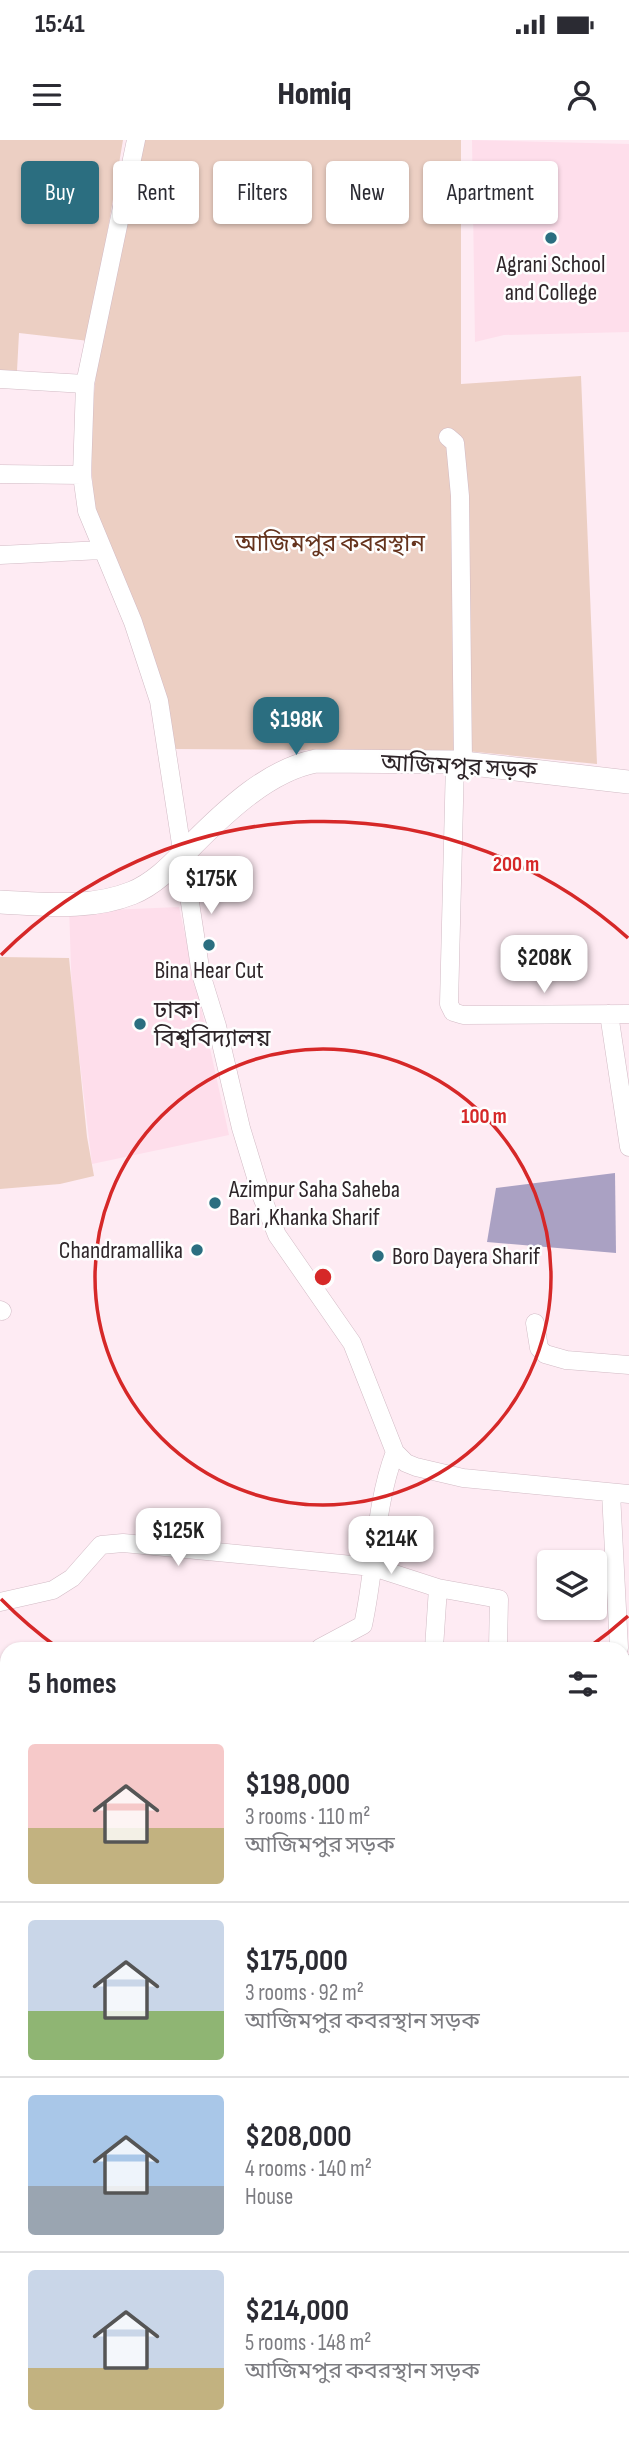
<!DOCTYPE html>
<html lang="en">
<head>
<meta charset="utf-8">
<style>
  :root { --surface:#fff; --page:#f7f7f7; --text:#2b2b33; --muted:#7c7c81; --line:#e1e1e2; --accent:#2b6e80 }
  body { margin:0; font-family:"Sofia Sans Condensed","Noto Sans Bengali",sans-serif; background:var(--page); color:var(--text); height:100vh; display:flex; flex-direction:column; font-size:26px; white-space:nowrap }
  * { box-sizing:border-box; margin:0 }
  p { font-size:23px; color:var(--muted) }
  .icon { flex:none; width:38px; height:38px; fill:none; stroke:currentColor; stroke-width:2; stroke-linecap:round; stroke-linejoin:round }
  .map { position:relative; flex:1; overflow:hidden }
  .sheet { position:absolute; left:0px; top:1502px; width:630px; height:800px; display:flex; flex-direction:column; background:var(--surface); border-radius:21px 21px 0 0; box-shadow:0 2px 5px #0004 }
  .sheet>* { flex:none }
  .banner { position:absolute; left:21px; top:21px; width:588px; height:63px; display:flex; gap:14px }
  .controls { position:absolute; left:537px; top:1410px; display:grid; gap:14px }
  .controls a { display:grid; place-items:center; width:70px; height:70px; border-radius:7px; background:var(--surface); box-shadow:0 2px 5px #0004; font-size:35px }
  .price { position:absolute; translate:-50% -60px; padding:0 16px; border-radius:14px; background:#fff; color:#222; font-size:23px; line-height:46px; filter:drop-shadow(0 2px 4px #0008) }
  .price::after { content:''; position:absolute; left:50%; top:42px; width:21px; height:16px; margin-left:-10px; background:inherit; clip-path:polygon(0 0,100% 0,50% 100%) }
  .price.active { background:var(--accent); color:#fff }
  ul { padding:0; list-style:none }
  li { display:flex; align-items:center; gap:21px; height:175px; padding:0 28px }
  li+li { border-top:2px solid var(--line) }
  li span { display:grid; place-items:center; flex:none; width:196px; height:140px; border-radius:7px; color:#555 }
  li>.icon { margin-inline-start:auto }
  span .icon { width:84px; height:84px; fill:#fffc; stroke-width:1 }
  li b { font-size:30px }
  h2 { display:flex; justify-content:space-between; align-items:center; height:84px; padding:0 28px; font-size:30px }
  .chip { padding:0 24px; border-radius:7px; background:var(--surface); box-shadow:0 2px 5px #0004; font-size:24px; line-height:63px }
  .chip.active { background:var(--accent); color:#fff }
  .status { display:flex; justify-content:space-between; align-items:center; height:49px; padding:0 35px; background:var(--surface); direction:ltr }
  .status svg { height:19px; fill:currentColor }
  header { display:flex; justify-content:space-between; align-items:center; height:91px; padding:0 28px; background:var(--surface); font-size:32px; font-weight:800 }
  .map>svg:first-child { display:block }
  .built { fill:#fedeeb }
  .green { fill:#eccfc3 }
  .water { fill:#aaa1c3 }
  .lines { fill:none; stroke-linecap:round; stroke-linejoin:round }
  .minor-casing { stroke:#d2bbc5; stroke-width:19 }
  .major-casing { stroke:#d2bbc5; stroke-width:24 }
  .minor { stroke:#fff; stroke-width:18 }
  .major { stroke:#fff; stroke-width:23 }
  .ring { fill:none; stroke:#d62828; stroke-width:3.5 }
  .poi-dot { fill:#2b6e80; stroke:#fefefe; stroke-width:2.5 }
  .labels { text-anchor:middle; stroke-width:5; stroke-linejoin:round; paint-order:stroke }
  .poi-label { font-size:24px; fill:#2e2529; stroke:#fefefe; text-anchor:start }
  .park-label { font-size:24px; fill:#65331d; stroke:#fefefe }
  .street-label { font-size:24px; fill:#2e2529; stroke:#fefefe }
  .centre { fill:#d62828; stroke:#fefefe; stroke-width:3.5 }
  .ring-label { font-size:21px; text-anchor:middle; font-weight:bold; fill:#d62828; stroke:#fefefe; stroke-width:5; stroke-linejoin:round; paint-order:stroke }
</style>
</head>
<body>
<div class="status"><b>15:41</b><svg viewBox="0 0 49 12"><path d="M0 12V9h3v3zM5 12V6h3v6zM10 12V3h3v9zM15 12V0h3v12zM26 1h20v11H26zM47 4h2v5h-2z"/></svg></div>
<header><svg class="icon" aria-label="menu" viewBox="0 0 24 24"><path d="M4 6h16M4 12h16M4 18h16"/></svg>Homiq<svg class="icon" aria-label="person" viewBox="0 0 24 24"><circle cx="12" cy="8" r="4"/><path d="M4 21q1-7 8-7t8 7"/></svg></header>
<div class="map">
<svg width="629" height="2300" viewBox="0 0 629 2300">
  <rect width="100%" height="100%" fill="#feebf3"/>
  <path class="built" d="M 472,0 L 629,4 L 629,192 L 504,195 L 475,202 Z
    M 69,766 L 109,770 L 179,767 L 229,995 L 92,1024 L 72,857 Z"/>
  <path class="green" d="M 0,0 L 123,0 L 89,201 L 19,193 L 17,231 L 0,230 Z
    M 143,0 L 461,0 L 461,244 L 581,236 L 597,624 L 466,611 L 173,609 L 96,374 C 77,250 119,121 143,0 Z
    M 0,817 L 69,818 L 87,997 L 94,1036 L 60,1044 L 0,1049 Z"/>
  <path class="water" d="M 615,1033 L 616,1113 L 487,1102 L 496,1048 Z"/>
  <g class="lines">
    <defs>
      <path id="minor" d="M 136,0 L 85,244 L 82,335 L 87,371 L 133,482 L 159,561 L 201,834 L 217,886 L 241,988 L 262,1057 L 277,1095 L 352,1203 L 395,1312 L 406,1323 L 416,1327 L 463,1338 L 629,1354
        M 0,239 L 85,244
        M 448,297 L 455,303 L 460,356 L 463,622
        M 0,334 L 82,335
        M 0,415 L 102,410
        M 455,622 L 449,864 L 453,872 L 463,875 L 629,874
        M 609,874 L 629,1007
        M 0,1170 L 2,1171
        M 535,1183 L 539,1208 L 545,1214 L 566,1220 L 629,1225
        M 611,1353 L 619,1508
        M 438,1448 L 499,1459 L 498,1508
        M 0,1462 L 53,1450 L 72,1438 L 101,1405 L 123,1403 L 373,1427 L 438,1448 L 434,1508
        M 320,1508 L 363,1485 C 376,1427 374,1367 395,1312
        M 623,1524 L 629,1524
        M 623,1588 L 629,1650
        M 0,1650 L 7,1653
        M 623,1793 L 629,1792
        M 0,1812 L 7,1813
        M 0,1847 L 7,1849
        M 0,1900 L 7,1903
        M 623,1909 L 629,1908
        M 0,1955 L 7,1946
        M 623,2178 L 629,2181
        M 0,2291 L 16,2300
        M 629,2300 L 629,2298"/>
      <path id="major" d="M 0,762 C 43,764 90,770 132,753 C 157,743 176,721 194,703 C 227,670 269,630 316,621 L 455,622 L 629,642"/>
    </defs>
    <use href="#minor" class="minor-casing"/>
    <use href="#major" class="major-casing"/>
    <use href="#minor" class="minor"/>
    <use href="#major" class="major"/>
  </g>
  <g class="ring">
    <circle cx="323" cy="1137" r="228"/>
    <path d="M628 1476A456 456 0 0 1 588 1508M58 1508A456 456 0 0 1 1 1459M1 815A456 456 0 0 1 628 798"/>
  </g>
  <g class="poi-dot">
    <circle cx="551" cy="98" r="7"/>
    <circle cx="209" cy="805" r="7"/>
    <circle cx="140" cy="884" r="7"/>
    <circle cx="215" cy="1063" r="7"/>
    <circle cx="197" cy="1110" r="7"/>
    <circle cx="378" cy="1116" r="7"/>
  </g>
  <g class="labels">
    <g class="poi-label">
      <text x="551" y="132" text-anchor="middle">Agrani School<tspan x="551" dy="28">and College</tspan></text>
      <text x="209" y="838" text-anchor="middle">Bina Hear Cut</text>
      <text x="154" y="878">ঢাকা<tspan x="154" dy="28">বিশ্ববিদ্যালয়</tspan></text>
      <text x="229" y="1057">Azimpur Saha Saheba<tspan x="229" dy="28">Bari ,Khanka Sharif</tspan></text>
      <text x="183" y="1118" text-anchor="end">Chandramallika</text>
      <text x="392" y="1124">Boro Dayera Sharif</text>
    </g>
    <g class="park-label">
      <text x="330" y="411">আজিমপুর কবরস্থান</text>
    </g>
    <g class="street-label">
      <text transform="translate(459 626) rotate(3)" y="8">আজিমপুর সড়ক</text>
    </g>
  </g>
  <circle cx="323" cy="1137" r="10" class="centre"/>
  <g class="ring-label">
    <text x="516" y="731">200 m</text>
    <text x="484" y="983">100 m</text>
  </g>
</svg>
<div class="controls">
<a><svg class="icon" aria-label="layers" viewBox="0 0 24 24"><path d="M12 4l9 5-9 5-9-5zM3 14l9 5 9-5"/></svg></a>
</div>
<b class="price active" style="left:296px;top:617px">$198K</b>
<b class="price" style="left:211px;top:776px">$175K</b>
<b class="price" style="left:544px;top:855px">$208K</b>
<b class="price" style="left:178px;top:1428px">$125K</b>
<b class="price" style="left:391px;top:1436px">$214K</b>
<div class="banner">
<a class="chip active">Buy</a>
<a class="chip">Rent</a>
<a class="chip">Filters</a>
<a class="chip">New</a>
<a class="chip">Apartment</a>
</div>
<section class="sheet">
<h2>5 homes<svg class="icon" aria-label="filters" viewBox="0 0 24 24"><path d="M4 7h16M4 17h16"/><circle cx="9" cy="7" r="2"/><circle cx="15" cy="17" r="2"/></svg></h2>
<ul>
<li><span style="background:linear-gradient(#f6c9c9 60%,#c2b280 0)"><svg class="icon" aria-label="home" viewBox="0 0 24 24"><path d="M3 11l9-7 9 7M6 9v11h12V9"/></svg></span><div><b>$198,000</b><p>3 rooms · 110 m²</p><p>আজিমপুর সড়ক</p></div></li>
<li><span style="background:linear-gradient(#c9d6e8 65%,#8fb573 0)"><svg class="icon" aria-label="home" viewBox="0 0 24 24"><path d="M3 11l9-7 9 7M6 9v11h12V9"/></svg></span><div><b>$175,000</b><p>3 rooms · 92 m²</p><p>আজিমপুর কবরস্থান সড়ক</p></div></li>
<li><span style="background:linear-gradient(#a9c7e8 65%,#9aa5b1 0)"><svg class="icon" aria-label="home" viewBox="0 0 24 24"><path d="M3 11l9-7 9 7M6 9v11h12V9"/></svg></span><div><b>$208,000</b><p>4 rooms · 140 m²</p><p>House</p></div></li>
<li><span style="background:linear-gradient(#c9d6e8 70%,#c2b280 0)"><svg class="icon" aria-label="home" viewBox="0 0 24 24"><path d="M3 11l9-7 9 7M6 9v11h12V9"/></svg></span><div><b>$214,000</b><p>5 rooms · 148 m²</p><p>আজিমপুর কবরস্থান সড়ক</p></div></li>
</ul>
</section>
</div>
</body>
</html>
